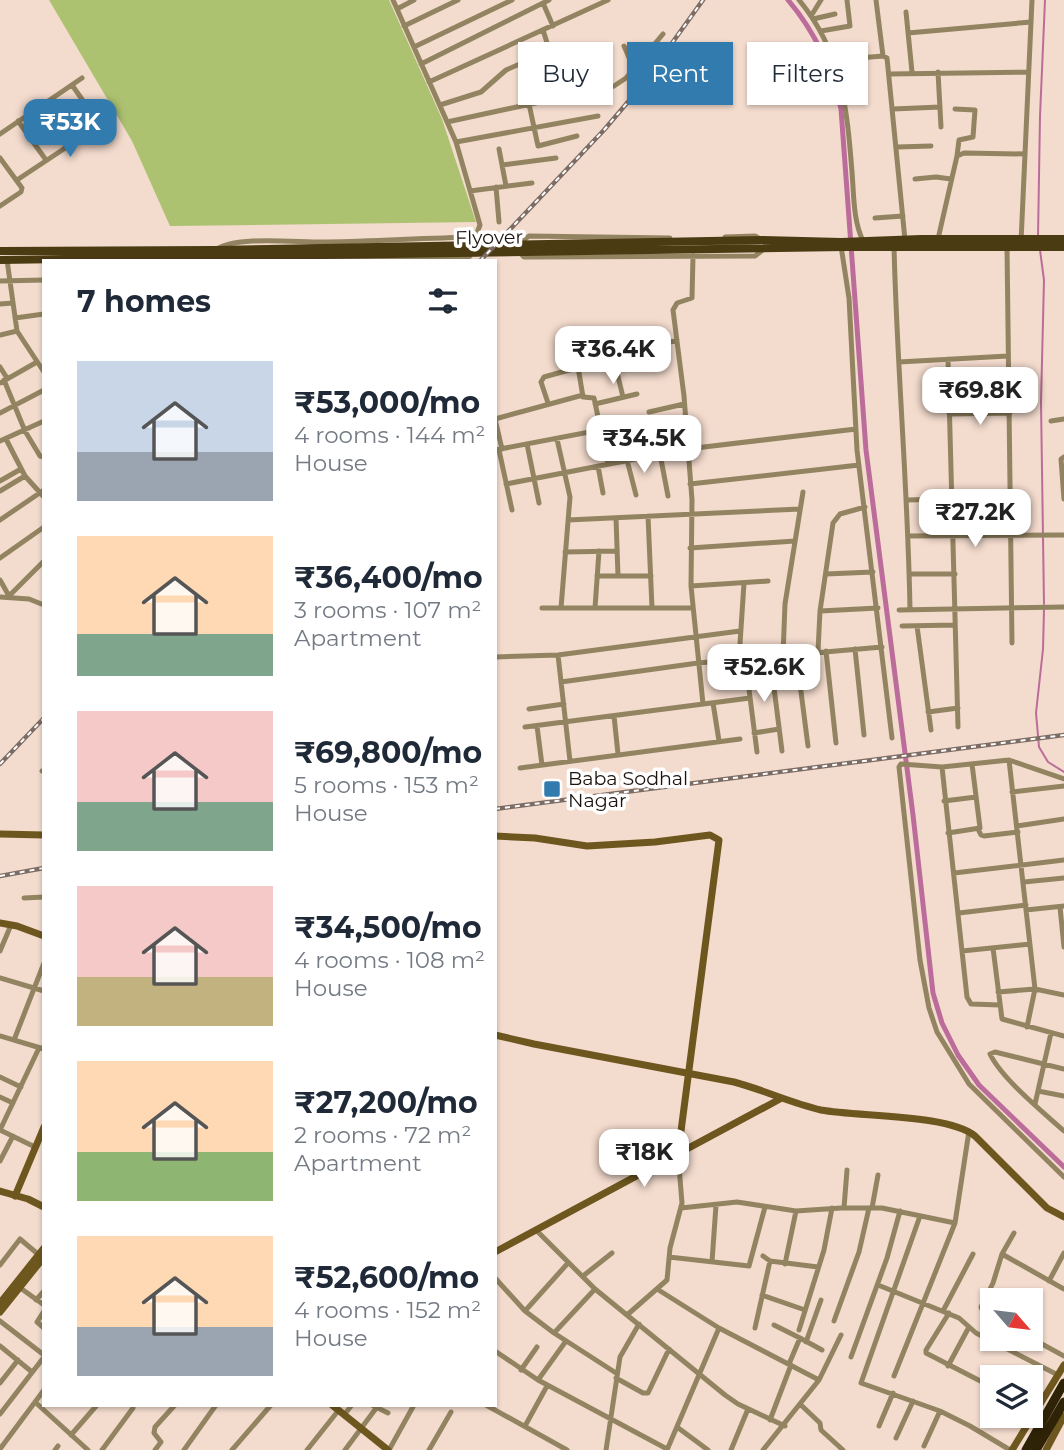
<!DOCTYPE html>
<html lang="en">
<head>
<meta charset="utf-8">
<style>
  :root { --surface:#fff; --page:#f6f6f7; --text:#1f2937; --muted:#747a83; --accent:#327baf }
  body { margin:0; font-family:Montserrat,sans-serif; background:var(--page); color:var(--text); height:100vh; display:flex; flex-direction:column; font-size:26px; white-space:nowrap }
  * { box-sizing:border-box; margin:0 }
  p { font-size:23px; color:var(--muted) }
  .icon { flex:none; width:38px; height:38px; fill:none; stroke:currentColor; stroke-width:2; stroke-linecap:round; stroke-linejoin:round }
  .map { position:relative; flex:1; overflow:hidden }
  .details { position:absolute; left:42px; top:259px; width:455px; height:1148px; display:flex; flex-direction:column; background:var(--surface); border-radius:0px; box-shadow:0 2px 5px #0004 }
  .details>* { flex:none }
  .hud { position:absolute; left:518px; top:42px; width:441px; height:63px; display:flex; gap:14px }
  .needle { width:46px; rotate:118deg }
  .fabs { position:absolute; left:980px; top:1288px; display:grid; gap:14px }
  .fabs a { display:grid; place-items:center; width:63px; height:63px; border-radius:0px; background:var(--surface); box-shadow:0 2px 5px #0004; font-size:35px }
  .price { position:absolute; translate:-50% -60px; padding:0 16px; border-radius:14px; background:#fff; color:#222; font-size:23px; line-height:46px; filter:drop-shadow(0 2px 4px #0008) }
  .price::after { content:''; position:absolute; left:50%; top:42px; width:21px; height:16px; margin-left:-10px; background:inherit; clip-path:polygon(0 0,100% 0,50% 100%) }
  .price.on { background:var(--accent); color:#fff }
  ul { padding:0; list-style:none }
  li { display:flex; align-items:center; gap:21px; height:175px; padding:0 35px }
  li span { display:grid; place-items:center; flex:none; width:196px; height:140px; border-radius:0px; color:#555 }
  li>.icon { margin-inline-start:auto }
  span .icon { width:84px; height:84px; fill:#fffc; stroke-width:1 }
  li b { font-size:30px }
  h2 { display:flex; justify-content:space-between; align-items:center; height:84px; padding:0 35px; font-size:30px }
  .chip { padding:0 24px; border-radius:0px; background:var(--surface); box-shadow:0 2px 5px #0004; font-size:24px; line-height:63px }
  .chip.on { background:var(--accent); color:#fff }
  .map>svg:first-child { display:block }
  .green { fill:#adc270 }
  .lines { fill:none; stroke-linecap:round; stroke-linejoin:round }
  .stream { stroke:#bc6c9b; stroke-width:2 }
  .canal { stroke:#bc6c9b; stroke-width:5 }
  .street { stroke:#938461; stroke-width:5 }
  .secondary { stroke:#6e571f; stroke-width:7 }
  .primary { stroke:#4a3b13; stroke-width:8 }
  .highway { stroke:#2e2306; stroke-width:9 }
  .rail-casing { stroke:#7c6c64; stroke-width:4.5 }
  .rail { stroke:#fff; stroke-width:2; stroke-dasharray:5; stroke-linecap:butt }
  .poi-dot { fill:#327baf; stroke:#fff; stroke-width:2.5 }
  .labels { text-anchor:middle; stroke-width:7; stroke-linejoin:round; paint-order:stroke }
  .street-label { font-size:19px; fill:#1c130f; stroke:#fff }
  .poi-label { font-size:19px; fill:#1c130f; stroke:#fff; text-anchor:start }
</style>
</head>
<body>
<div class="map">
<svg width="1064" height="1450" viewBox="0 0 1064 1450">
  <rect width="100%" height="100%" fill="#f3dbcd"/>
  <path class="green" d="M 49,0 L 389,0 L 442,119 L 476,222 L 170,226 L 132,141 Z"/>
  <g class="lines">
    <path class="stream" d="M 1038,237 L 1040,116 L 1045,0
      M 1040,250 L 1044,280 L 1041,402 L 1044,604
      M 1044,610 L 1043,649 L 1036,713 L 1039,747 L 1048,762 L 1064,772"/>
    <path class="canal" d="M 788,0 C 816,33 832,68 841,109 L 866,450 L 913,815 L 933,993 L 942,1023 L 958,1055 L 979,1085 L 1064,1167"/>
    <path class="street" d="M 393,0 L 456,142 L 480,225 L 475,238
      M 799,0 C 842,52 847,108 852,172 C 854,196 853,220 863,241
      M 876,0 L 883,56
      M 543,3 L 553,26
      M 397,9 L 414,0
      M 906,12 L 912,72
      M 811,16 L 821,0
      M 813,19 L 835,14
      M 404,26 L 458,0
      M 543,30 L 564,97
      M 821,31 L 850,26 L 847,0
      M 908,33 L 1031,22
      M 624,46 L 634,69
      M 414,47 L 512,0
      M 834,60 L 883,56 L 887,58 L 905,240
      M 421,64 L 549,0
      M 572,71 L 594,65 L 604,88
      M 938,72 L 941,127
      M 890,74 L 1028,72
      M 429,82 L 608,0
      M 72,85 L 100,125
      M 45,103 L 72,142
      M 529,104 L 538,146 L 577,136
      M 440,105 L 481,92 L 506,70 L 549,51
      M 893,109 L 940,107
      M 955,109 L 975,110 L 973,137 L 959,140 L 957,156
      M 18,121 L 46,160
      M 447,122 L 614,86 L 626,78 L 663,34
      M 0,134 L 82,78
      M 456,142 L 598,116
      M 897,147 L 931,146
      M 499,149 L 506,186
      M 0,158 L 22,188 L 21,192 L 0,206
      M 502,165 L 556,158
      M 915,179 L 936,177 L 951,179
      M 17,180 L 109,119
      M 496,187 L 499,222
      M 470,191 L 532,183
      M 875,218 L 903,216
      M 725,237 L 755,236 L 760,239
      M 670,238 L 529,236 L 525,239 L 522,255 L 524,257 L 755,256 L 764,249
      M 938,239 L 957,156 L 964,153 L 1025,154
      M 1021,242 L 1032,0
      M 841,246 L 849,298 L 857,450 L 892,738
      M 1007,246 L 1012,643
      M 894,247 C 897,368 908,489 910,610
      M 217,249 C 238,235 301,243 328,242 C 377,241 425,238 474,237 L 476,240 L 470,256 L 465,259 L 244,261
      M 693,256 L 692,298 L 677,303 L 673,310 L 684,396 L 692,500 L 691,586 L 703,704
      M 7,260 L 17,331 L 44,372
      M 0,281 L 44,280
      M 0,304 L 13,303
      M 15,318 L 44,314
      M 0,335 L 17,331
      M 613,356 L 623,397
      M 948,359 L 958,727
      M 899,362 L 1008,356
      M 0,367 L 7,378
      M 578,367 L 583,397 L 594,398 L 608,464
      M 4,380 L 25,431 L 40,456 L 44,457
      M 0,383 L 37,362
      M 949,389 L 1009,389
      M 548,403 L 541,382 L 544,377 L 677,340
      M 595,404 L 637,394
      M 649,412 L 684,404
      M 0,413 L 44,390
      M 949,414 L 1010,413
      M 495,419 L 583,395
      M 495,419 L 502,449
      M 1051,421 L 1064,419
      M 557,439 L 570,497 L 561,608
      M 0,441 L 44,421
      M 527,444 L 539,503
      M 495,450 L 642,422
      M 499,450 L 512,510
      M 660,454 L 668,496
      M 1064,457 L 1061,459 L 1064,499
      M 627,460 L 636,495
      M 598,466 L 603,493
      M 25,476 L 44,497
      M 0,481 L 21,469
      M 506,484 L 687,449 L 856,429
      M 690,484 L 859,465
      M 0,491 L 25,476 L 6,439
      M 906,500 L 952,499
      M 648,516 L 652,608
      M 616,518 L 618,576
      M 0,520 L 44,490
      M 568,520 L 800,509
      M 908,536 L 1064,535
      M 690,548 L 795,541
      M 565,552 L 617,551
      M 0,558 L 44,527
      M 826,574 L 873,572
      M 909,574 L 955,574
      M 597,576 L 651,576
      M 0,580 L 9,596
      M 691,586 L 768,581
      M 0,597 L 29,599 L 44,605
      M 8,597 L 44,561
      M 542,608 L 693,608
      M 595,608 L 599,551
      M 899,610 L 1064,607
      M 820,611 L 878,608
      M 902,626 L 955,625
      M 917,626 L 931,730
      M 855,649 L 864,735
      M 818,651 L 820,611 L 833,523 L 840,514 L 865,507
      M 826,651 L 836,743
      M 796,653 L 808,746
      M 558,655 L 570,761
      M 783,655 L 785,604 L 803,492
      M 770,656 L 782,751
      M 495,657 L 558,655 L 740,631
      M 745,658 L 757,752
      M 739,659 L 744,583
      M 561,682 L 698,663 L 882,647
      M 713,703 L 719,741
      M 529,709 L 564,704
      M 928,712 L 958,708
      M 614,716 L 618,754
      M 537,726 L 542,765
      M 525,727 L 750,698
      M 754,733 L 779,729
      M 1009,760 L 1035,989 L 1027,1027
      M 942,767 L 967,997 L 971,1004 L 1000,1005
      M 520,768 L 740,739
      M 42,771 L 44,772
      M 1064,779 L 1009,760 L 942,767 L 901,764 L 899,767 L 920,960 L 929,1008 L 937,1032 L 969,1084 L 1064,1177
      M 1012,792 L 1064,786
      M 944,801 L 976,797
      M 1017,826 L 1064,819
      M 978,829 L 981,835 L 984,836 L 1018,832
      M 948,833 L 980,828 L 972,764
      M 954,873 L 1064,860
      M 1024,882 L 1064,878
      M 24,898 L 44,897
      M 1060,907 L 1064,947
      M 1026,910 L 1064,906
      M 959,913 L 1026,905
      M 993,948 L 1002,1019 L 1064,1036
      M 0,951 L 11,925
      M 962,951 L 1030,944
      M 0,978 L 44,991
      M 998,992 L 1035,989 L 1064,995
      M 0,1036 L 44,1049
      M 14,1040 L 44,963
      M 1064,1069 L 995,1052 L 990,1054 C 1002,1079 1043,1112 1064,1131
      M 0,1077 L 21,1087
      M 1038,1091 L 1064,1096
      M 0,1097 L 13,1103
      M 1035,1104 L 1051,1033
      M 0,1130 L 39,1048
      M 0,1130 L 35,1147
      M 0,1161 L 13,1136
      M 681,1208 L 737,1202 L 796,1211 L 841,1208 L 882,1208 L 955,1223
      M 844,1208 L 847,1170
      M 872,1208 L 878,1175
      M 920,1216 L 861,1383 L 940,1411 L 970,1426 L 1010,1450
      M 537,1231 L 595,1289 L 725,1395 L 738,1404 L 785,1426
      M 1002,1254 L 1064,1289
      M 763,1256 L 770,1261 L 818,1267
      M 669,1257 L 749,1266 L 765,1207
      M 712,1262 L 716,1205
      M 785,1264 L 796,1211
      M 0,1265 L 20,1239 L 39,1255
      M 583,1276 L 612,1253
      M 495,1278 L 525,1311 L 554,1333 L 616,1373
      M 1049,1281 L 1064,1253
      M 878,1285 L 959,1318 L 976,1333 L 1058,1375
      M 19,1287 L 44,1305
      M 657,1289 L 719,1328 L 819,1380
      M 762,1295 L 805,1310
      M 36,1300 L 44,1291
      M 44,1311 L 37,1322 L 44,1328
      M 525,1311 L 568,1263
      M 943,1311 L 973,1254
      M 949,1313 L 926,1350 L 926,1353 L 992,1387
      M 627,1315 L 667,1280 L 670,1248 L 682,1203 L 678,1154
      M 992,1318 L 983,1312 L 981,1307 L 993,1283 L 1002,1254 L 1014,1233
      M 0,1321 L 44,1355
      M 834,1321 L 859,1252 L 869,1208
      M 774,1325 L 800,1338
      M 755,1328 L 770,1261
      M 799,1330 L 824,1250 L 832,1208
      M 554,1333 L 595,1289
      M 1031,1338 L 1064,1356
      M 806,1342 L 821,1300
      M 0,1346 L 32,1372
      M 495,1351 L 538,1380 L 667,1449
      M 851,1357 L 887,1258 L 900,1211
      M 789,1364 L 800,1338 L 822,1350
      M 948,1366 L 969,1327
      M 521,1370 L 537,1347
      M 894,1376 L 955,1223 L 969,1131
      M 616,1378 L 643,1393 L 648,1393 L 669,1349
      M 538,1380 L 566,1341
      M 0,1383 L 18,1360
      M 35,1402 L 88,1450
      M 372,1405 L 388,1413
      M 486,1405 L 567,1450
      M 801,1405 L 820,1423 L 821,1430 L 843,1450
      M 0,1414 L 44,1357
      M 344,1415 L 352,1405
      M 770,1420 L 791,1365
      M 525,1426 L 547,1386
      M 879,1426 L 893,1393
      M 677,1427 L 708,1450
      M 71,1435 L 97,1405
      M 896,1438 L 913,1401
      M 924,1446 L 940,1411
      M 0,1449 L 44,1390
      M 55,1450 L 58,1446
      M 102,1450 L 133,1408
      M 155,1450 L 161,1442 L 154,1433 L 155,1427 L 175,1405
      M 184,1450 L 216,1405
      M 232,1450 L 271,1405
      M 307,1450 L 338,1411
      M 345,1450 L 377,1407
      M 389,1450 L 414,1405
      M 429,1450 L 451,1412
      M 606,1450 L 620,1357 L 639,1324
      M 667,1450 L 719,1328
      M 731,1450 L 748,1409
      M 763,1450 L 819,1380 L 841,1335"/>
    <path class="secondary" d="M 0,834 L 44,835
      M 495,836 L 535,838 L 587,846 L 655,842 L 710,835 L 719,840 L 678,1154
      M 0,923 L 17,926 L 44,936
      M 495,1035 L 534,1044 L 734,1082 C 764,1090 791,1103 821,1110 C 858,1117 948,1114 975,1136 L 1047,1208 L 1064,1217
      M 0,1191 L 28,1199 L 44,1207
      M 15,1196 L 44,1127
      M 495,1252 L 780,1099
      M 0,1303 L 44,1248
      M 0,1312 L 44,1257
      M 332,1405 L 388,1450
      M 1012,1450 L 1064,1365
      M 1046,1450 L 1064,1416"/>
    <path class="primary" d="M 0,251 L 214,250 L 763,240 L 841,242 L 921,239 L 1064,239
      M 0,260 L 844,247 L 1064,247"/>
    <path class="highway" d="M 1026,1450 L 1064,1383
      M 1036,1450 L 1064,1402"/>
    <defs>
      <path id="rail" d="M 480,261 L 604,130 L 639,89 L 703,0
        M 0,764 L 44,718
        M 495,809 L 1064,735
        M 0,876 L 44,868"/>
    </defs>
    <use href="#rail" class="rail-casing"/>
    <use href="#rail" class="rail"/>
  </g>
  <rect class="poi-dot" x="543" y="780" width="18" height="18" rx="3.5"/>
  <g class="labels">
    <g class="street-label">
      <text transform="translate(489 237) rotate(-1)" y="7">Flyover</text>
    </g>
    <g class="poi-label">
      <text x="568" y="785">Baba Sodhal<tspan x="568" dy="22">Nagar</tspan></text>
    </g>
  </g>
</svg>
<div class="fabs">
<a><svg class="needle" viewBox="-14 -14 28 28"><path d="M0-13l5 13h-10z" fill="#e53935"/><path d="M0 13l5-13h-10z" fill="#747a83"/></svg></a>
<a><svg class="icon" aria-label="layers" viewBox="0 0 24 24"><path d="M12 4l9 5-9 5-9-5zM3 14l9 5 9-5"/></svg></a>
</div>
<b class="price on" style="left:70px;top:159px">₹53K</b>
<b class="price" style="left:613px;top:386px">₹36.4K</b>
<b class="price" style="left:980px;top:427px">₹69.8K</b>
<b class="price" style="left:644px;top:475px">₹34.5K</b>
<b class="price" style="left:975px;top:549px">₹27.2K</b>
<b class="price" style="left:764px;top:704px">₹52.6K</b>
<b class="price" style="left:644px;top:1189px">₹18K</b>
<div class="hud">
<a class="chip">Buy</a>
<a class="chip on">Rent</a>
<a class="chip">Filters</a>
</div>
<section class="details">
<h2>7 homes<svg class="icon" aria-label="filters" viewBox="0 0 24 24"><path d="M4 7h16M4 17h16"/><circle cx="9" cy="7" r="2"/><circle cx="15" cy="17" r="2"/></svg></h2>
<ul>
<li><span style="background:linear-gradient(#c9d6e8 65%,#9aa5b1 0)"><svg class="icon" aria-label="home" viewBox="0 0 24 24"><path d="M3 11l9-7 9 7M6 9v11h12V9"/></svg></span><div><b>₹53,000/mo</b><p>4 rooms · 144 m²</p><p>House</p></div></li>
<li><span style="background:linear-gradient(#ffd9b3 70%,#7fa58c 0)"><svg class="icon" aria-label="home" viewBox="0 0 24 24"><path d="M3 11l9-7 9 7M6 9v11h12V9"/></svg></span><div><b>₹36,400/mo</b><p>3 rooms · 107 m²</p><p>Apartment</p></div></li>
<li><span style="background:linear-gradient(#f6c9c9 65%,#7fa58c 0)"><svg class="icon" aria-label="home" viewBox="0 0 24 24"><path d="M3 11l9-7 9 7M6 9v11h12V9"/></svg></span><div><b>₹69,800/mo</b><p>5 rooms · 153 m²</p><p>House</p></div></li>
<li><span style="background:linear-gradient(#f6c9c9 65%,#c2b280 0)"><svg class="icon" aria-label="home" viewBox="0 0 24 24"><path d="M3 11l9-7 9 7M6 9v11h12V9"/></svg></span><div><b>₹34,500/mo</b><p>4 rooms · 108 m²</p><p>House</p></div></li>
<li><span style="background:linear-gradient(#ffd9b3 65%,#8fb573 0)"><svg class="icon" aria-label="home" viewBox="0 0 24 24"><path d="M3 11l9-7 9 7M6 9v11h12V9"/></svg></span><div><b>₹27,200/mo</b><p>2 rooms · 72 m²</p><p>Apartment</p></div></li>
<li><span style="background:linear-gradient(#ffd9b3 65%,#9aa5b1 0)"><svg class="icon" aria-label="home" viewBox="0 0 24 24"><path d="M3 11l9-7 9 7M6 9v11h12V9"/></svg></span><div><b>₹52,600/mo</b><p>4 rooms · 152 m²</p><p>House</p></div></li>
</ul>
</section>
</div>
</body>
</html>
